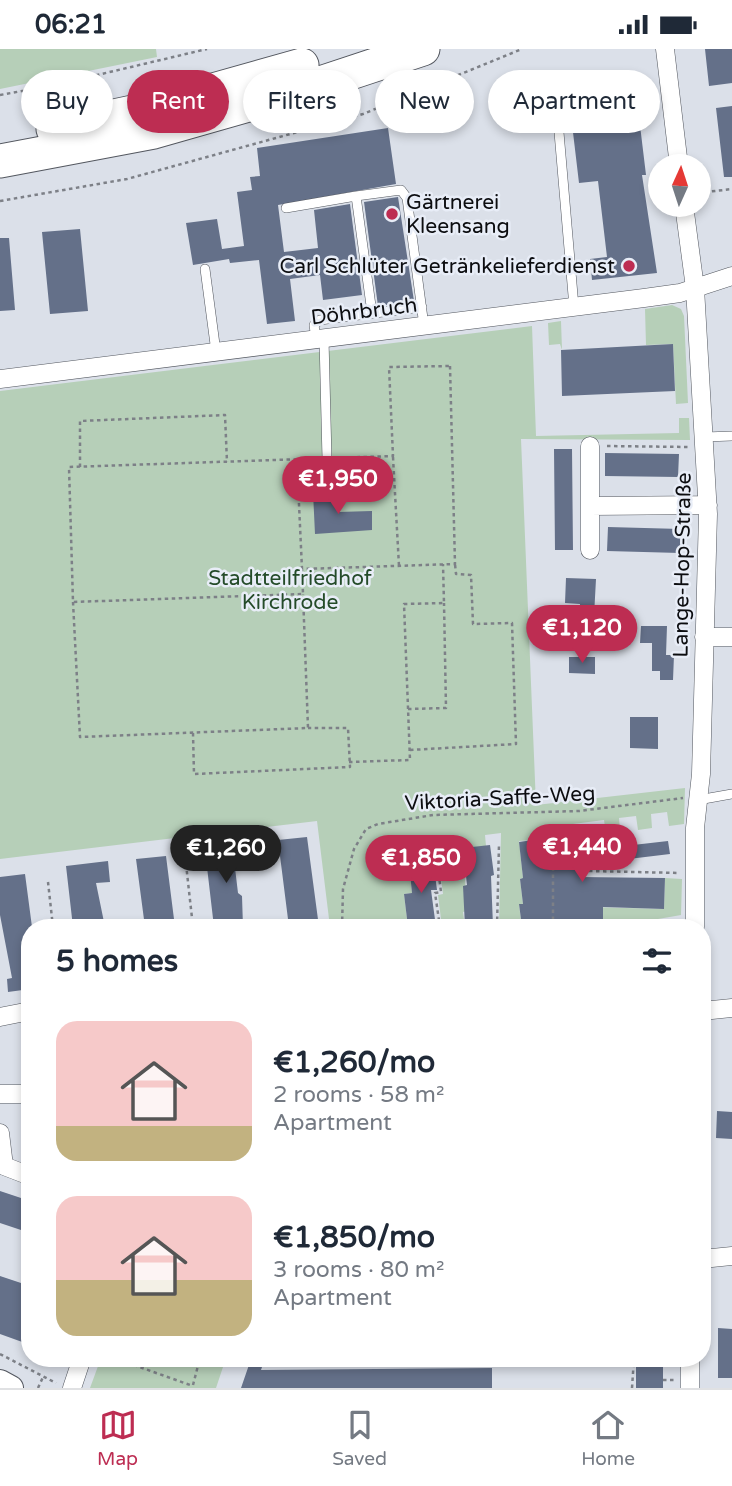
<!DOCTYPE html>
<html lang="en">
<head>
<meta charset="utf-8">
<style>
  :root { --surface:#fff; --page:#f6f6f7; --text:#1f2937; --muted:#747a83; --line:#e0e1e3; --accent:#bd2d52 }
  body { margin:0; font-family:"Varela Round",sans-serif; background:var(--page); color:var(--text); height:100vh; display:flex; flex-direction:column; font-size:26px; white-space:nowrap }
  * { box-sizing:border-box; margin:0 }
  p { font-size:23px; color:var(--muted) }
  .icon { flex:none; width:38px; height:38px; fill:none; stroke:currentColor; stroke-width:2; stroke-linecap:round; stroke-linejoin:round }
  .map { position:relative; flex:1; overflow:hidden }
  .sheet { position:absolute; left:21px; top:870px; width:690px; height:448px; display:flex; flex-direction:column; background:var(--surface); border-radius:28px; box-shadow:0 4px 10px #0003 }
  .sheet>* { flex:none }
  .guide { position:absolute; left:21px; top:21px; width:691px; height:63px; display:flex; gap:14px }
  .needle { width:46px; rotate:3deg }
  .controls { position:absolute; left:648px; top:105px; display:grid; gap:14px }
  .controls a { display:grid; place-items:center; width:63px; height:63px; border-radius:50%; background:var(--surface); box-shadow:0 4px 10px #0003; font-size:35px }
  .price { position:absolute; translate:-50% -60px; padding:0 16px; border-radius:24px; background:var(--accent); color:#fff; font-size:23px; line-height:46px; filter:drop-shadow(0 2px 4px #0008) }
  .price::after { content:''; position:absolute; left:50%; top:42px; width:21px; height:16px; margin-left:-10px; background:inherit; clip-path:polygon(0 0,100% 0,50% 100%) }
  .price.active { background:#222; color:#fff }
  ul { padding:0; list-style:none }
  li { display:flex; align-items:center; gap:21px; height:175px; padding:0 35px }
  li span { display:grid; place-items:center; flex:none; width:196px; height:140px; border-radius:21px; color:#555 }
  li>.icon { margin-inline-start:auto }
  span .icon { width:84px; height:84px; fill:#fffc; stroke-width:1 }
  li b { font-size:30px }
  h2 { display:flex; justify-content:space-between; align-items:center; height:84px; padding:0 35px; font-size:30px }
  .pill { padding:0 24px; border-radius:32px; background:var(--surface); box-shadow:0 4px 10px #0003; font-size:24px; line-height:63px }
  .pill.active { background:var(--accent); color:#fff }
  .status { display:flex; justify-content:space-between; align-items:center; height:49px; padding:0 35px; background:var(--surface); direction:ltr }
  .status svg { height:19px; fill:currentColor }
  .tabs { display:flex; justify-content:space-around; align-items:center; height:98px; border-top:2px solid var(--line); background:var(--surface); font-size:19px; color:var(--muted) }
  .tabs a { display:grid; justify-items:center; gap:4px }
  .tabs .active { color:var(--accent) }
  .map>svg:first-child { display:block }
  .green { fill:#b6cfb8 }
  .building { fill:#647089 }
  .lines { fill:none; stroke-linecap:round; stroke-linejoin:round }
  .lane-casing { stroke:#53575f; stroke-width:10 }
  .street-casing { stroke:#53575f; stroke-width:19 }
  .secondary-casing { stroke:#53575f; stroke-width:26 }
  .highway-casing { stroke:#53575f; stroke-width:35 }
  .path { stroke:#7d8087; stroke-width:2.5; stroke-dasharray:3.5 3.5; stroke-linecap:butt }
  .lane { stroke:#fff; stroke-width:9 }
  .street { stroke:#fff; stroke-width:18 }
  .secondary { stroke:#fff; stroke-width:24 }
  .highway { stroke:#fff; stroke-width:33 }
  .poi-dot { fill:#bd2d52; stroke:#e8edf7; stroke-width:2.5 }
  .labels { text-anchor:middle; stroke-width:5; stroke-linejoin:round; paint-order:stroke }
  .poi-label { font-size:21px; fill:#0c0d10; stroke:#e8edf7; text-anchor:start }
  .street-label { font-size:21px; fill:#0c0d10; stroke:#e8edf7 }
  .park-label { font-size:21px; fill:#244b29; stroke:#e8edf7 }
</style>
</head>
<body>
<div class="status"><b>06:21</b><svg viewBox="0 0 49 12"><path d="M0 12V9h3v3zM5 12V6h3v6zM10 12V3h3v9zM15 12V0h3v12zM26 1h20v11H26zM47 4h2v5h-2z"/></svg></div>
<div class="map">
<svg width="732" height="1339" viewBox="0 0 732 1339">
  <rect width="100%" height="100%" fill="#dbe0e9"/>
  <path class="green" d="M 0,0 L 156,0 L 157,8 L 0,40 Z
    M 672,256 L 681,260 L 684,267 L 688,354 L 676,355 L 673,295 L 646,296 L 645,260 Z
    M 561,272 L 562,301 L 560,295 L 549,296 L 548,274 Z
    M 532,277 L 536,387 L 679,384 L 679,369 L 689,369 L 690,391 L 521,390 L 536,756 L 685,739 L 684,775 L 669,777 L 667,763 L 651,765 L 652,779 L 638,781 L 636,767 L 619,769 L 620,783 L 606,785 L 604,771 L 542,779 L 543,790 L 519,792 L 523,829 L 520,830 L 523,855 L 519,856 L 522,878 L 499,878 L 501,784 L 485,786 L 486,797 L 463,800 L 467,862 L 463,863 L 465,878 L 442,878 L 438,846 L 443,845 L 436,792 L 430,793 L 433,811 L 409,815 L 412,844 L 404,845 L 408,878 L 330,878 L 317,772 L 0,810 L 0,342 Z
    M 665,829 L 682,830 L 681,866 L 658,870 L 657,878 L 603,878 L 602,870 L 588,858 L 664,860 Z
    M 101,1309 L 226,1309 L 216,1339 L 90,1339 Z"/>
  <path class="building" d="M 705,0 L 732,0 L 732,34 L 709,37 Z
    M 732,57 L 732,128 L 724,128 L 716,59 Z
    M 639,68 L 646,126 L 642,126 L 657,224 L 592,231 L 590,210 L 607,208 L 598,132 L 579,134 L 572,75 Z
    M 388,79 L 396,135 L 278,156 L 284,203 L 318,199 L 314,161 L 350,155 L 362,246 L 323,251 L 320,226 L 290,230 L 295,272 L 267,275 L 259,211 L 230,214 L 229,210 L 193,216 L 186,174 L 217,170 L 222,200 L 244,197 L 237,143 L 252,141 L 250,128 L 260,127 L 257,99 Z
    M 398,148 L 414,252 L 378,257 L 364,153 Z
    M 80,180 L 88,262 L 50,265 L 42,183 Z
    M 0,189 L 9,189 L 15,261 L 0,262 Z
    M 673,295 L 675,342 L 562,347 L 561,301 Z
    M 554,400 L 572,400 L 573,501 L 555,501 Z
    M 605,404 L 679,405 L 678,428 L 605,427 Z
    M 337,442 L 338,463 L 372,462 L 372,481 L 315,485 L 313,443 Z
    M 608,478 L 681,480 L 680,504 L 607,502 Z
    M 566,529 L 596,530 L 594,567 L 579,566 L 580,555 L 565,554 Z
    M 641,577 L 667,577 L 666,606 L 674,606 L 673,631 L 660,631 L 660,622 L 652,622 L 652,594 L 640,594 Z
    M 569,608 L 595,608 L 595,625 L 569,624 Z
    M 630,668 L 658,668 L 658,700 L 630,699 Z
    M 307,788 L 319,878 L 289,878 L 278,791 Z
    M 547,789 L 547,793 L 572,794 L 572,803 L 668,792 L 670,805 L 579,816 L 579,828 L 665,829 L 664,860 L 603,858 L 603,878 L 522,878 L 519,855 L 523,855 L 520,830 L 523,829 L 519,793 Z
    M 490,796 L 494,826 L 491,827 L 493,877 L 465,878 L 463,837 L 467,836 L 463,799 Z
    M 247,797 L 249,818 L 235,819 L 238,844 L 242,847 L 243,878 L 214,878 L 205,801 Z
    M 166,807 L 175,878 L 145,878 L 136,810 Z
    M 433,811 L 437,841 L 431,841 L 436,878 L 408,878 L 404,845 L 412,844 L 409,814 Z
    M 108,812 L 110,833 L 96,834 L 105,878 L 73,878 L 66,817 Z
    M 25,825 L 32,878 L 30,940 L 8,943 L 7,930 L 12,929 L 0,866 L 0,828 Z
    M 717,1062 L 732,1063 L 732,1090 L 716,1089 Z
    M 0,1142 L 30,1152 L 30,1184 L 0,1174 Z
    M 0,1227 L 30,1237 L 30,1279 L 25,1294 L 0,1285 Z
    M 718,1279 L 732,1280 L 732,1329 L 718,1329 Z
    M 636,1309 L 663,1309 L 663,1339 L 636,1339 Z
    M 251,1310 L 263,1315 L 261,1321 L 492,1319 L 492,1339 L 241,1339 Z"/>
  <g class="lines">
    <defs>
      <path id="lane" d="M 286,159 L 356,147
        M 205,220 L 216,303
        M 574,258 L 557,60 C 570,36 601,38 625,33
        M 372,264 L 356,147 L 401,141 L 407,149 L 424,277
        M 316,290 L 314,276 L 320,271 L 422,258
        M 324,290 L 327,410
        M 705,388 L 732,387
        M 698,751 L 732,745"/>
      <path id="street" d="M 665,0 L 679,117
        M 684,156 L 695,239 L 708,465 L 701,725 L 695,779 L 695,878
        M 0,330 L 644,249 L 680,244 L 732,227
        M 590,397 L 590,501
        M 590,457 L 708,456
        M 704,588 L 732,588
        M 702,962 L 732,959
        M 0,968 L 30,962
        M 0,1045 L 24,1045
        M 0,1084 L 4,1117 L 30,1127
        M 702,1210 L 732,1207
        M 72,1339 L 82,1309
        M 690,1339 L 690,1309"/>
      <path id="secondary" d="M 0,1333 L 11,1339"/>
      <path id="highway" d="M 53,80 L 142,61 L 302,16
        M 0,112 L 154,83 L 287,45 L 423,0"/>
    </defs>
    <use href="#lane" class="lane-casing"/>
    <use href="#street" class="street-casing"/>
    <use href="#secondary" class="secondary-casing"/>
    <use href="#highway" class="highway-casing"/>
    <path class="path" d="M 0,46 L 55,36 L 207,0
      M 698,144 L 732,140
      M 0,152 L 127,130 L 363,65 L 522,0
      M 450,317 L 455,515 L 302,520 L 303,545 L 73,553 L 69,418 L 393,407 L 389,318 Z
      M 607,397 L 688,398
      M 393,408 L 399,517
      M 297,412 L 302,520
      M 80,418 L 80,372 L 225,366 L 227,413
      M 73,553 L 80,688 L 308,679 L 303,545
      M 408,660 L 446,659 L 444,554
      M 193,684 L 194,725 L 350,718 L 348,679 L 308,679
      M 410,701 L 516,695 L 512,574 L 473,575 L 471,526 L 456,525 L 455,515
      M 349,713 L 410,711 L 404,555 L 444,554 L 443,515
      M 436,804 L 441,843 L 435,844 L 440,878
      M 186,815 L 193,878
      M 589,822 L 680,824
      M 48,833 L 53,878
      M 342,878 L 343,840 L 354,800 L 366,780 L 378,775 L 433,766 L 579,762 L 683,749
      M 497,878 L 499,795
      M 553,878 L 553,791 L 572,792
      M 0,1305 L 56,1334
      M 114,1309 L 193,1337
      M 663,1331 L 674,1331
      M 193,1336 L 200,1309
      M 38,1339 L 43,1328
      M 632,1339 L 634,1309"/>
    <use href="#lane" class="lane"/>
    <use href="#street" class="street"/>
    <use href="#secondary" class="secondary"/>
    <use href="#highway" class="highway"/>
  </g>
  <g class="poi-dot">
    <circle cx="392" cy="165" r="7"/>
    <circle cx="629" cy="217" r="7"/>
  </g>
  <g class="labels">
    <g class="poi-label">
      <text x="406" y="160">Gärtnerei<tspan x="406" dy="24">Kleensang</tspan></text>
      <text x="615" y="224" text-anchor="end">Carl Schlüter Getränkelieferdienst</text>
    </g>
    <g class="street-label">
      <text transform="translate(364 262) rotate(-7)" y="7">Döhrbruch</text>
      <text transform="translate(682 516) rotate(-89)" y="7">Lange-Hop-Straße</text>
      <text transform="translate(500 749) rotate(-3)" y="7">Viktoria-Saffe-Weg</text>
    </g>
    <g class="park-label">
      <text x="290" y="536">Stadtteilfriedhof<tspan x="290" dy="24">Kirchrode</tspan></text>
    </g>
  </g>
</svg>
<div class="controls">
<a><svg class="needle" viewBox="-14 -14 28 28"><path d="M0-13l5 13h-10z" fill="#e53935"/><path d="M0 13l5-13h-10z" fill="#747a83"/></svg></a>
</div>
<b class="price" style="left:338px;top:467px">€1,950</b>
<b class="price" style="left:582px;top:616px">€1,120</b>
<b class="price" style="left:582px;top:835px">€1,440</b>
<b class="price active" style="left:226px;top:836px">€1,260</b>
<b class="price" style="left:421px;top:846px">€1,850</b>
<div class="guide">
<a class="pill">Buy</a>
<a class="pill active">Rent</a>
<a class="pill">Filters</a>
<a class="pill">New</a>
<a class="pill">Apartment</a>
</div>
<section class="sheet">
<h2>5 homes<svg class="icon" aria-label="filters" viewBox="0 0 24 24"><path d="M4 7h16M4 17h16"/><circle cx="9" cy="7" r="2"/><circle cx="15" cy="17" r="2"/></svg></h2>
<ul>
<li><span style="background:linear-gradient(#f6c9c9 75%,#c2b280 0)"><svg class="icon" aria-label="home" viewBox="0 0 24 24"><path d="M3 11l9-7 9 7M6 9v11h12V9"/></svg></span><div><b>€1,260/mo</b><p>2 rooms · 58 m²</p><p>Apartment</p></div></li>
<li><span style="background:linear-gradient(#f6c9c9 60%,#c2b280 0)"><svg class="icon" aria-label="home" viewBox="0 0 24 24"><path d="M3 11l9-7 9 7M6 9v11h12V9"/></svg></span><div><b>€1,850/mo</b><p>3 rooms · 80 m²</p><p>Apartment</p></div></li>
</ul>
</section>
</div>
<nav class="tabs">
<a class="active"><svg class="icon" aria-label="map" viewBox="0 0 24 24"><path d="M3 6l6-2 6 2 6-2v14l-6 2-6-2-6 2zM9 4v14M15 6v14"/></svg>Map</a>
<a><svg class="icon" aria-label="saved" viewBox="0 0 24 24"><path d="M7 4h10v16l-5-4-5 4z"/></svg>Saved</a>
<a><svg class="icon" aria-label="home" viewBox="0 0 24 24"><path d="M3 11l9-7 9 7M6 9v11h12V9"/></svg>Home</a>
</nav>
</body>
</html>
